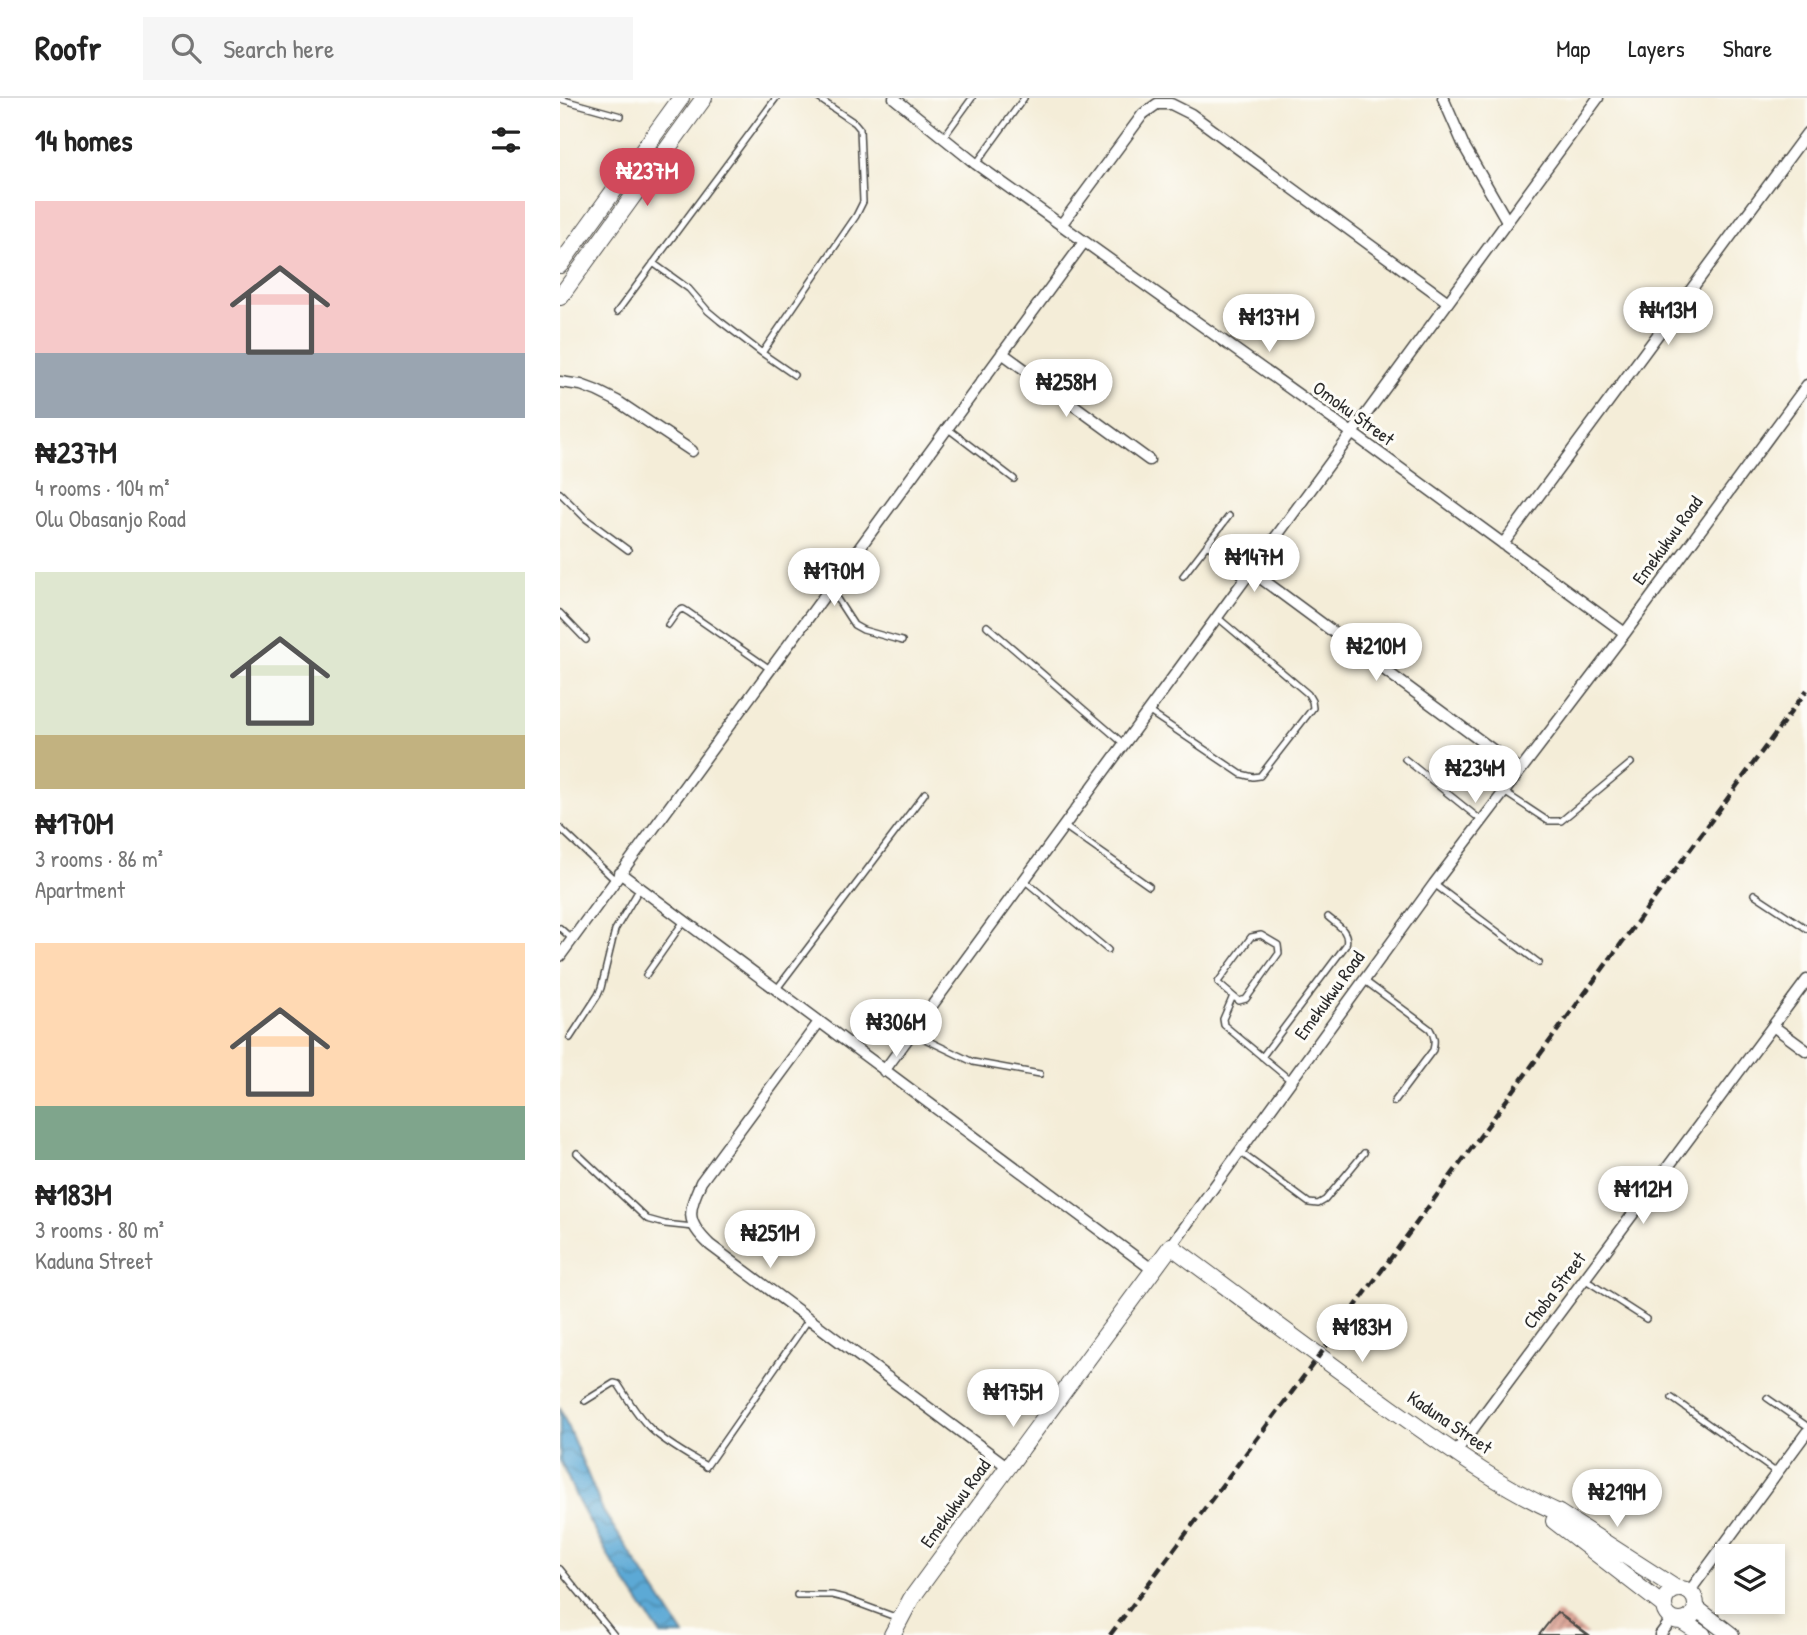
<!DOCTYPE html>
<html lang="en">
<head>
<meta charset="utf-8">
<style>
  :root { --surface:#fff; --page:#f6f6f6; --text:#222; --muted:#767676; --line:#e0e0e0; --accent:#d1495b }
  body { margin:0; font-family:"Patrick Hand",sans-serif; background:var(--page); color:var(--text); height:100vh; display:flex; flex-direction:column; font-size:26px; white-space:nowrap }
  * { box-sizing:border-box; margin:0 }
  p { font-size:23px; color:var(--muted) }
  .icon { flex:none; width:38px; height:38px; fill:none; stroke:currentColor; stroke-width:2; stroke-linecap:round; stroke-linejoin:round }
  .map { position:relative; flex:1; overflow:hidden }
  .sheet { display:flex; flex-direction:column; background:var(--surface); width:560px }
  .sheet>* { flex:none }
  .buttons { position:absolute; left:1155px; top:1446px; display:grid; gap:14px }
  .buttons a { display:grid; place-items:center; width:70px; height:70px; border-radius:0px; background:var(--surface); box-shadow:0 4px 10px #0003; font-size:35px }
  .price { position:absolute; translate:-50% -60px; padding:0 16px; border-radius:24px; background:#fff; color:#222; font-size:23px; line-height:46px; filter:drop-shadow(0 2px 4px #0008) }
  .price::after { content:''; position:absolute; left:50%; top:42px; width:21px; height:16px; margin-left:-10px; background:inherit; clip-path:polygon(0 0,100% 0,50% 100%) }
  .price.on { background:var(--accent); color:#fff }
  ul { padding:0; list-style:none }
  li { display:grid; align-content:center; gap:14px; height:371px; padding:0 35px }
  li span { display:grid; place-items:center; height:217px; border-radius:0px; color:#555 }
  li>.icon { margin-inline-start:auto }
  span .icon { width:126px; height:126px; fill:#fffc; stroke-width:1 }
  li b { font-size:30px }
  h2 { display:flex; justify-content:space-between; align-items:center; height:84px; padding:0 35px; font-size:30px }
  header { display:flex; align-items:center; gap:42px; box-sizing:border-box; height:98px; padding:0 35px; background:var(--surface); border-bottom:2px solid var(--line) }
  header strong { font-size:33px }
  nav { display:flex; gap:38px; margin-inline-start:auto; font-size:24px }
  .search { width:490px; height:63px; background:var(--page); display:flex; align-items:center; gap:18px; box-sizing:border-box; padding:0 24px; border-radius:0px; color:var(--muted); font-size:26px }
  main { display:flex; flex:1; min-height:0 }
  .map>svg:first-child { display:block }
  .water { fill:url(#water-waves); stroke:#446a80; stroke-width:2 }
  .building { fill:url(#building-hatch) }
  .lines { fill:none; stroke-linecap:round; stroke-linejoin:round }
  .lane-casing { stroke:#494845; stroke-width:8 }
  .street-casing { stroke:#494845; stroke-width:13 }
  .secondary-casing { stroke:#494845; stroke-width:18 }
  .lane { stroke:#fff; stroke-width:5 }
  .street { stroke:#fff; stroke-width:10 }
  .secondary { stroke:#fff; stroke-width:16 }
  .rail { stroke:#2b2b2b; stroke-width:4.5; stroke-dasharray:10 5; stroke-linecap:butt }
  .labels { text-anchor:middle; stroke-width:6; stroke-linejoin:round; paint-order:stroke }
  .street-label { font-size:19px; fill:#2b2b2b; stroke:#fdfcf7 }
</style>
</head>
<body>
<header>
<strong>Roofr</strong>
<div class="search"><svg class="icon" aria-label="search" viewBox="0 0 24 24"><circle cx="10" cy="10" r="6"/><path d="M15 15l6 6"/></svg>Search here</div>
<nav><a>Map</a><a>Layers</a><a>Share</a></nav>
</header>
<main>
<section class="sheet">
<h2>14 homes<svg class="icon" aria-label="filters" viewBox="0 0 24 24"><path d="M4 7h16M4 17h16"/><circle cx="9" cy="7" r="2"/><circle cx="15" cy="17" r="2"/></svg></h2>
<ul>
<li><span style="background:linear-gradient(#f6c9c9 70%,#9aa5b1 0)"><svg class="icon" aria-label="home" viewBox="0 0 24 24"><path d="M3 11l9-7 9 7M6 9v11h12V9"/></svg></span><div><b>₦237M</b><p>4 rooms · 104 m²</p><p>Olu Obasanjo Road</p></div></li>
<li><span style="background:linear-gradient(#dfe7d0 75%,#c2b280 0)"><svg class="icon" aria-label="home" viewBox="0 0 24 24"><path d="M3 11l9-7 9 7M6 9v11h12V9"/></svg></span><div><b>₦170M</b><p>3 rooms · 86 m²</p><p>Apartment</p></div></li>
<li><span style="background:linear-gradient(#ffd9b3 75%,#7fa58c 0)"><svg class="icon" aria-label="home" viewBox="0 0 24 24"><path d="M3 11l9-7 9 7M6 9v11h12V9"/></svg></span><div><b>₦183M</b><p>3 rooms · 80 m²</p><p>Kaduna Street</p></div></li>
</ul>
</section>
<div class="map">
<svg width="1247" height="1537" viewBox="0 0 1247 1537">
  <defs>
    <pattern id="water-waves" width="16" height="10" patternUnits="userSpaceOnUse" patternTransform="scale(1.75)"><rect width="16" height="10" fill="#5ca9d5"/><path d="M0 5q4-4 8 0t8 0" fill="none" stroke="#4c8aad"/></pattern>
    <pattern id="building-hatch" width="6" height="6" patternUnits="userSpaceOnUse" patternTransform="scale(1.75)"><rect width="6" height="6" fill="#dda79a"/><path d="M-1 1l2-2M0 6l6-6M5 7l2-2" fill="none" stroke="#b3887e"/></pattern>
  </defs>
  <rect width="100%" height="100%" fill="#fdfcf7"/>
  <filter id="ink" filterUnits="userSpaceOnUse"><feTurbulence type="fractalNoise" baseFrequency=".0143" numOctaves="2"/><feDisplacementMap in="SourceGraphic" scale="14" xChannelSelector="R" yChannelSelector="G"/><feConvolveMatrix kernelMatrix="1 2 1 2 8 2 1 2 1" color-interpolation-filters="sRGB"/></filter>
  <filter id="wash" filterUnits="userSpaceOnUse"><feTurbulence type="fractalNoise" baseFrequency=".00686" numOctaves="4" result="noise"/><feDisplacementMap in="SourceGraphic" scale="28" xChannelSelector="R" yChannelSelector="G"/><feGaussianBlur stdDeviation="1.57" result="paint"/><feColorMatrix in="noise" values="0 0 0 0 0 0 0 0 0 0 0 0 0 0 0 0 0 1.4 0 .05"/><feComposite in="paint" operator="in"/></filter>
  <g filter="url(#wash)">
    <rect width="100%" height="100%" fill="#f4edd8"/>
    <path class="water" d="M 0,1310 L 43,1413 L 124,1537 L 101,1537 L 50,1461 L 18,1403 L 0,1362 Z"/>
    <g id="blocks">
      <path class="building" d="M 997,1514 L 1028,1537 L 979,1537 Z"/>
    </g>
  </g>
  <g filter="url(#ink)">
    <use href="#blocks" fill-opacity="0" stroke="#494845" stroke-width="2"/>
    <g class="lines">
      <defs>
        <path id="lane" d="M 0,1 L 61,18
          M 383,40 L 412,0
          M 416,66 L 464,0
          M 93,165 L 129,191 L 148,213 L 160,223 L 202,255 L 234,277
          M 57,214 L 216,0
          M 202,255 L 296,118 L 303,104 L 300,31 L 295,25 L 258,0
          M 387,330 L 454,381
          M 0,395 L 26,421 L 68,452
          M 647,446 L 669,468 L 685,481
          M 623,478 L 669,418
          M 270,490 L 294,527 L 303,532 L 342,543
          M 0,515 L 26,542
          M 108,527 L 118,513 L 123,511 L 128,514 L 210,571
          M 427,528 L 564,646
          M 588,613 L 681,676 L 693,679 L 700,678 L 753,610 L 752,603 L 748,596 L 657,519
          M 845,661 L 922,723
          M 944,694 L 988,723 L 1001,723 L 1071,665
          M 504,728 L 589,788
          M 0,730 L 55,782
          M 464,782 L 548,852
          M 874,786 L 979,865
          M 1194,796 L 1247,831
          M 0,830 L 12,841
          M 86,877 L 124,823
          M 805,883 L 870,931 C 875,939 875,944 873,952 L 834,1004
          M 216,892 L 365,695
          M 673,898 L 679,903 L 686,901 L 719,855 L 718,847 L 701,837 L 691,839 L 658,884 L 659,886 L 673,898 L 663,921 L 664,927 L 730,982
          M 352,935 L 413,964 L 480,976
          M 10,940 L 38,897 L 41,890 L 55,832 L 80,790
          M 702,959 L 786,847 C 790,833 777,827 768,819
          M 680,1054 L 749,1105 L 758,1106 L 765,1102 L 804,1055
          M 17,1055 L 87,1121 L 105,1126 L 133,1129
          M 1024,1181 L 1086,1221
          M 1112,1300 L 1217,1375
          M 1207,1300 L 1247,1328
          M 25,1303 L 54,1285 L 58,1286 C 68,1301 77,1318 91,1331 C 107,1346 128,1357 146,1368
          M 146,1369 L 249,1221
          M 0,1471 L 54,1537
          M 237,1497 L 272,1497 L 284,1500 L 338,1520"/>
        <path id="street" d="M 334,0 L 416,66 L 792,335 L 1065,535
          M 883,0 L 904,48 L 947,123
          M 501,127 L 583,16 L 597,6 L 611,6 L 631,16 L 888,204
          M 442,255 L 589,362
          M 0,284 L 21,287 L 37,293 L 57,303 L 132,353
          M 943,446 L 1247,35
          M 691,473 L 960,672
          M 60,775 L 593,1172
          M 0,858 L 524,144
          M 259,924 L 141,1084 C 128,1114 125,1123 150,1147 L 448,1369
          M 1213,928 L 1247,953
          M 324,973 L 1038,0
          M 611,1148 L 874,786 L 1065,535 L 1247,287
          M 895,1355 L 1247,882
          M 1129,1494 L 1247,1334
          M 1100,1537 L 1112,1521"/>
        <path id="secondary" d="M 0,167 L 121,0
          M 0,199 L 144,0
          M 994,1423 L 1104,1508
          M1104 1507a16 16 0 1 1 32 0a16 16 0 1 1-32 0Z
          M 1136,1510 L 1171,1537
          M 1123,1524 L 1143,1537
          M 332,1537 L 351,1501 L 378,1464 L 611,1148 C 684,1202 757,1257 831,1310 C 885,1348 939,1388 999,1415 L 1117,1491"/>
      </defs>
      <use href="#lane" class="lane-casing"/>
      <use href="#street" class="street-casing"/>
      <use href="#secondary" class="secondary-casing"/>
      <use href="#lane" class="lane"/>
      <use href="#street" class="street"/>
      <use href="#secondary" class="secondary"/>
      <path class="rail" d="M 550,1537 L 759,1258 L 1247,592"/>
    </g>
  </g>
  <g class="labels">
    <g class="street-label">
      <text transform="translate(794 315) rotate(36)" y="7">Omoku Street</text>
      <text transform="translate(1107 442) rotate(-54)" y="7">Emekukwu Road</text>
      <text transform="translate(769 897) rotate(-54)" y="7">Emekukwu Road</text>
      <text transform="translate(994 1192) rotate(-53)" y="7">Choba Street</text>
      <text transform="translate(890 1324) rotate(34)" y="7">Kaduna Street</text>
      <text transform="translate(395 1405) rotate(-54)" y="7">Emekukwu Road</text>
    </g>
  </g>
</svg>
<div class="buttons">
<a><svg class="icon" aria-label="layers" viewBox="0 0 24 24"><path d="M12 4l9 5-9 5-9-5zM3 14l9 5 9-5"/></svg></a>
</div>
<b class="price on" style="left:87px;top:110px">₦237M</b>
<b class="price" style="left:1108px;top:249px">₦413M</b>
<b class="price" style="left:709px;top:256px">₦137M</b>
<b class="price" style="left:506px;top:321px">₦258M</b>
<b class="price" style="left:694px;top:496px">₦147M</b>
<b class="price" style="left:274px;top:510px">₦170M</b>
<b class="price" style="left:816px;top:585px">₦210M</b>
<b class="price" style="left:915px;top:707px">₦234M</b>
<b class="price" style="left:336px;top:961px">₦306M</b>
<b class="price" style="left:1083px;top:1128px">₦112M</b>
<b class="price" style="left:210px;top:1172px">₦251M</b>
<b class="price" style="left:802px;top:1266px">₦183M</b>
<b class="price" style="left:453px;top:1331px">₦175M</b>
<b class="price" style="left:1057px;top:1431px">₦219M</b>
</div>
</main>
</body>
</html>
